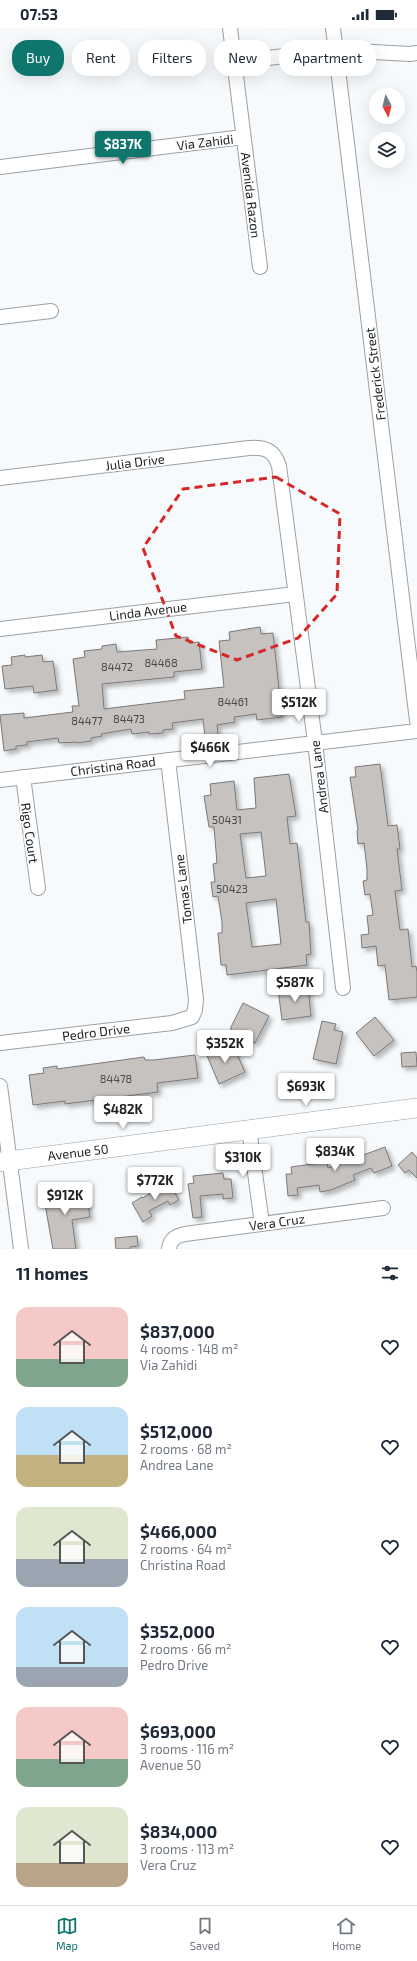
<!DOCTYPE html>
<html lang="en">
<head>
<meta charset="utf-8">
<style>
  :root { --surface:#fff; --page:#f6f6f7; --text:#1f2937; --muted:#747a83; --line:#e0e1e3; --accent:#0f766e }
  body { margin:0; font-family:"Exo 2",sans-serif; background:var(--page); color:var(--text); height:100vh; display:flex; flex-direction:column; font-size:15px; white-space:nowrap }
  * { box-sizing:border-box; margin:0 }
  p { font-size:13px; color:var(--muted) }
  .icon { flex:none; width:22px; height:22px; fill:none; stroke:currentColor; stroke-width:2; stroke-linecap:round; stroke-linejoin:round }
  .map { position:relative; height:1221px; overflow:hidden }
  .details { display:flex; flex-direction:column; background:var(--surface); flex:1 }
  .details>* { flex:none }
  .banner { position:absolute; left:12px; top:12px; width:393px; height:36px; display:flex; gap:8px }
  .needle { width:26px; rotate:173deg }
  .tools { position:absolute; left:369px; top:60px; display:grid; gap:8px }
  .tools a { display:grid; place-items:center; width:36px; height:36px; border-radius:50%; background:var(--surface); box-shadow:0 4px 16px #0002; font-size:20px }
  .price { position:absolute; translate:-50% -34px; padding:0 9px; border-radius:4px; background:#fff; color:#222; font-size:13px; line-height:26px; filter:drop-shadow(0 1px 2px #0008) }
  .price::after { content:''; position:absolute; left:50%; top:24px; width:12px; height:9px; margin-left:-6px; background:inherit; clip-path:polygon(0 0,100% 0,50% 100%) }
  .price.selected { background:var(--accent); color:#fff }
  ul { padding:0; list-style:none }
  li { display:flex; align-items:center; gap:12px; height:100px; padding:0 16px }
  li span { display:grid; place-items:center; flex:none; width:112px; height:80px; border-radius:12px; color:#555 }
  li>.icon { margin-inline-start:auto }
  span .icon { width:48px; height:48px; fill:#fffc; stroke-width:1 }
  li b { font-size:17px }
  h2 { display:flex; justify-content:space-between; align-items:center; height:48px; padding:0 16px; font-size:17px }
  .pill { padding:0 14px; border-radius:16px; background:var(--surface); box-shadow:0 4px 16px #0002; font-size:14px; line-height:36px }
  .pill.selected { background:var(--accent); color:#fff }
  .status { display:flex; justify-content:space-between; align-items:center; height:28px; padding:0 20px; background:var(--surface); direction:ltr }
  .status svg { height:11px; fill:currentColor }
  .tabs { display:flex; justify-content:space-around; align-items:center; height:56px; border-top:1px solid var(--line); background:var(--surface); font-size:11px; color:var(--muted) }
  .tabs a { display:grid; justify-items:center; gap:2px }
  .tabs .selected { color:var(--accent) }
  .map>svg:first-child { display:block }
  .building { fill:#c5c2c0; stroke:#7b7877; fill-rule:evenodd; filter:url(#shadow) }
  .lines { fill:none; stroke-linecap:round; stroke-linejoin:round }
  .minor-casing { stroke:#9da0a2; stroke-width:16 }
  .secondary-casing { stroke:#9da0a2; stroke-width:20 }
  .minor { stroke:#fff; stroke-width:14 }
  .secondary { stroke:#fff; stroke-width:19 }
  .marked { fill:none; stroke:#d62828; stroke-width:3; stroke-dasharray:8 5; stroke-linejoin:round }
  .labels { text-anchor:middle; stroke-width:3.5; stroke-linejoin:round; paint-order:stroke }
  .number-label { font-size:11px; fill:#484848 }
  .street-label { font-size:13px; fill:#1e1f20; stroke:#fff }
</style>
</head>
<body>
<div class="status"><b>07:53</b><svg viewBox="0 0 49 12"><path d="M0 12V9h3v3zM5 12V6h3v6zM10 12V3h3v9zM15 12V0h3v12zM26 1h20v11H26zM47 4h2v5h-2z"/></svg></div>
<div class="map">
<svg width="417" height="1221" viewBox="0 0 417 1221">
  <defs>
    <filter id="shadow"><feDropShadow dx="3.5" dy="3.5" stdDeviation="2" flood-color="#0004"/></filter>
  </defs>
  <rect width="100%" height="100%" fill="#f7fafc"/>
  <path class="building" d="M 260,599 L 261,606 L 273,605 L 282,689 L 257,692 L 256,686 L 234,689 L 235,694 L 217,697 L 218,707 L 205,709 L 203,691 L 172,695 L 173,701 L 163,702 L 163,705 L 149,706 L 149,704 L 132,706 L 131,701 L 101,706 L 102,708 L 91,710 L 91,713 L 76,715 L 76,714 L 59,715 L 58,710 L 27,714 L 27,717 L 16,718 L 16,721 L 4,723 L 0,687 L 24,685 L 24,690 L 73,684 L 72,678 L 79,678 L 73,631 L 85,629 L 84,623 L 102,621 L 102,618 L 116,616 L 117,624 L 157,621 L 156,612 L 188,609 L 189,615 L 199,614 L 202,641 L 174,644 L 174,649 L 102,656 L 104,681 L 185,671 L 184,663 L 224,659 L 219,613 L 230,612 L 229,604 Z
    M 25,627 L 25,629 L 42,627 L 43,634 L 53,633 L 57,662 L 34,665 L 33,658 L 5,661 L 2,638 L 12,637 L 11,629 Z
    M 380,736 L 388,798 L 397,797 L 400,821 L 397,821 L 402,862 L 395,863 L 400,902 L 408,901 L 412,939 L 416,938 L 417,944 L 417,969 L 389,972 L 385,937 L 378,938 L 376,918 L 362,920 L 361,907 L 369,906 L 367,888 L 373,887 L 370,866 L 365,867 L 363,853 L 367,852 L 367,841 L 364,815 L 358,816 L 357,803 L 358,802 L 350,749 L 356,749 L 355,739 Z
    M 289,746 L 296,788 L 287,789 L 290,816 L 297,815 L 306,894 L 309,894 L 311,926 L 306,927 L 307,937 L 227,947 L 226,937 L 221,937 L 218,905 L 222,905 L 222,894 L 218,868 L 213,869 L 211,854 L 215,854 L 213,836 L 217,835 L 214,799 L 209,799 L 204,768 L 211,767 L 210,756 L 234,753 L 237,782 L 256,780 L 254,750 ZM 261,804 L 266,848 L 246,850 L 240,806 ZM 276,871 L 281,916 L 252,919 L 246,875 Z
    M 308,958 L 311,988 L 282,992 L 278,961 Z
    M 243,975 L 269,988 L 255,1015 L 231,1003 L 231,999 Z
    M 375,989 L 394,1012 L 374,1028 L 356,1005 Z
    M 322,993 L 336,996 L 334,1002 L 343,1004 L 336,1036 L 313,1031 Z
    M 233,1017 L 245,1044 L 219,1056 L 206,1025 L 216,1020 L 218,1023 Z
    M 416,1024 L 417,1038 L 402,1039 L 401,1025 Z
    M 195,1027 L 198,1050 L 157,1055 L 158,1064 L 65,1076 L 65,1073 L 33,1077 L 29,1047 L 44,1045 L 43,1040 L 57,1038 L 57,1041 L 144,1029 L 145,1032 L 154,1032 Z
    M 385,1119 L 392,1138 L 374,1145 L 371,1140 L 353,1147 L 355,1152 L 331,1162 L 320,1164 L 319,1157 L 297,1160 L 298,1167 L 288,1168 L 286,1146 L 292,1146 L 291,1139 L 327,1134 L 328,1140 Z
    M 412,1124 L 417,1130 L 417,1150 L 409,1142 L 405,1145 L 398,1137 Z
    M 223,1145 L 224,1151 L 231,1151 L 233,1170 L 223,1171 L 223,1166 L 200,1168 L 202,1189 L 193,1190 L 188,1156 L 194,1155 L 193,1148 Z
    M 168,1153 L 179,1172 L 170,1177 L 168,1173 L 149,1183 L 152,1188 L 143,1194 L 132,1175 L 142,1169 L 143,1170 Z
    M 79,1160 L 80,1169 L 87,1168 L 90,1189 L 72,1192 L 76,1221 L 53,1221 L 43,1165 Z
    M 137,1208 L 138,1218 L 130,1219 L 130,1221 L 116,1221 L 115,1210 Z"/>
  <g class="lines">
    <defs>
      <path id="minor" d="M 230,0 L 260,239
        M 333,0 L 417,693
        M 234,34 L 336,22 L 410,26 L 417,25
        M 0,139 L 243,109
        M 0,289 L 51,283
        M 0,450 L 249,420 C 265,419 274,422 279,438 L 315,714 L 343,960
        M 0,601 L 295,566
        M 23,749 L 38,860
        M 0,752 L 417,703
        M 0,1015 L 172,995 L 192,989 L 195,982 L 196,971 L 168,732
        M 0,1058 L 21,1221
        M 249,1101 L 262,1196
        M 169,1221 C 170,1211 176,1208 185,1206 L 383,1180"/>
      <path id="secondary" d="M 0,1134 L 417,1080"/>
    </defs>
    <use href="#minor" class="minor-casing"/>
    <use href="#secondary" class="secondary-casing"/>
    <use href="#minor" class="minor"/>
    <use href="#secondary" class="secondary"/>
  </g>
  <path class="marked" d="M 276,449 L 340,486 L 337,566 L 298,610 L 237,632 L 176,608 L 143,520 L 183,461 Z"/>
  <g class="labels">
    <g class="number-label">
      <text x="161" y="639">84468</text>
      <text x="117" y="643">84472</text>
      <text x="233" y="678">84461</text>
      <text x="129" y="695">84473</text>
      <text x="87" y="697">84477</text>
      <text x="227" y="796">50431</text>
      <text x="232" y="865">50423</text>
      <text x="116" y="1055">84478</text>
    </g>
    <g class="street-label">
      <text transform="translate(205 114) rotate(-7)" y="5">Via Zahidi</text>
      <text transform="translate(251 167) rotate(83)" y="5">Avenida Razon</text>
      <text transform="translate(375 346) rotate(-97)" y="5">Frederick Street</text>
      <text transform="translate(135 434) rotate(-7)" y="5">Julia Drive</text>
      <text transform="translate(148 583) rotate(-7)" y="5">Linda Avenue</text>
      <text transform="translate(113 738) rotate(-7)" y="5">Christina Road</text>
      <text transform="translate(319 749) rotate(-97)" y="5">Andrea Lane</text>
      <text transform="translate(30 805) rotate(82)" y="5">Rigo Court</text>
      <text transform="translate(183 861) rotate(-97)" y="5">Tomas Lane</text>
      <text transform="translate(96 1004) rotate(-7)" y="5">Pedro Drive</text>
      <text transform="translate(78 1124) rotate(-7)" y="5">Avenue 50</text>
      <text transform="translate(277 1194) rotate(-8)" y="5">Vera Cruz</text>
    </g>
  </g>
</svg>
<div class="tools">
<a><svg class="needle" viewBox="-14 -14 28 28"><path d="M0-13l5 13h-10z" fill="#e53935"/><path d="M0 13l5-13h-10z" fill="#747a83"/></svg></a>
<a><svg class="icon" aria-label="layers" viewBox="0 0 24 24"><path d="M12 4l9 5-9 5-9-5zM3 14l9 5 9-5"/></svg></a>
</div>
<b class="price selected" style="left:123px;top:137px">$837K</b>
<b class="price" style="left:299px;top:695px">$512K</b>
<b class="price" style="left:210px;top:740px">$466K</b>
<b class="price" style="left:295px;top:975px">$587K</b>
<b class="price" style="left:225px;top:1036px">$352K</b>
<b class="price" style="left:306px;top:1079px">$693K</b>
<b class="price" style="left:123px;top:1102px">$482K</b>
<b class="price" style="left:335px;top:1144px">$834K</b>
<b class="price" style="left:243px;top:1150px">$310K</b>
<b class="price" style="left:155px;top:1173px">$772K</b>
<b class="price" style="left:65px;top:1188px">$912K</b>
<div class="banner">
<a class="pill selected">Buy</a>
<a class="pill">Rent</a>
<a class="pill">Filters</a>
<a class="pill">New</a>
<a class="pill">Apartment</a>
</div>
</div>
<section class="details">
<h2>11 homes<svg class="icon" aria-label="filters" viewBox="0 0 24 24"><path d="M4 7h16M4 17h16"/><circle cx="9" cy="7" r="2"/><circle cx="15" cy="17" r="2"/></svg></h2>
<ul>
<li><span style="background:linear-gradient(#f6c9c9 65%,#7fa58c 0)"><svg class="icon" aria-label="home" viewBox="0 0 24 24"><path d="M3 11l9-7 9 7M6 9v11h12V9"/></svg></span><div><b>$837,000</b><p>4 rooms · 148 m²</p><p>Via Zahidi</p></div><svg class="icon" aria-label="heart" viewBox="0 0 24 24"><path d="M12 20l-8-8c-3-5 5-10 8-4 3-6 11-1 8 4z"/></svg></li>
<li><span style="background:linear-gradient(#bfe0f5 60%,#c2b280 0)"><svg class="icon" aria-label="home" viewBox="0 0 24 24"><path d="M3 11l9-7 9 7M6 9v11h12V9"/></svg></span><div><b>$512,000</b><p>2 rooms · 68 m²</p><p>Andrea Lane</p></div><svg class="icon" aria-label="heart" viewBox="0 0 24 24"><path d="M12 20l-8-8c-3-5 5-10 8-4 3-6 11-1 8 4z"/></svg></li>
<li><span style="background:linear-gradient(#dfe7d0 65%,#9aa5b1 0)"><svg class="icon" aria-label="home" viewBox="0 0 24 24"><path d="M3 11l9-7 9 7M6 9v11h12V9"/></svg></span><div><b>$466,000</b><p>2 rooms · 64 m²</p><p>Christina Road</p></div><svg class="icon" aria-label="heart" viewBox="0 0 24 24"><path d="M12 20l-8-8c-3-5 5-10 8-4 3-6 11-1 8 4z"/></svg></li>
<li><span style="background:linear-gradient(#bfe0f5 75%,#9aa5b1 0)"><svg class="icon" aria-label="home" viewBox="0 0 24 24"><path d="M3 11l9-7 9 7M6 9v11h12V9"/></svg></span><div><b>$352,000</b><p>2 rooms · 66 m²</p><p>Pedro Drive</p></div><svg class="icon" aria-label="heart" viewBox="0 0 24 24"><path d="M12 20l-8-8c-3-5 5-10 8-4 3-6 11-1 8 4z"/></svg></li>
<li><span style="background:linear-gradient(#f6c9c9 65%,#7fa58c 0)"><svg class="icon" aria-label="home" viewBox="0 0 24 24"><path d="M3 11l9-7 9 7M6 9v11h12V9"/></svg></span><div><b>$693,000</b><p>3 rooms · 116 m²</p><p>Avenue 50</p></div><svg class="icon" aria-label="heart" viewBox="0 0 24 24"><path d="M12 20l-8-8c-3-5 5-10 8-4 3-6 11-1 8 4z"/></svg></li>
<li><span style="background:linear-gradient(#dfe7d0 70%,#b9a48a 0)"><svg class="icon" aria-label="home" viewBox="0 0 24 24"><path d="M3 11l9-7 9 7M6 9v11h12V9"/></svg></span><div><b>$834,000</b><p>3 rooms · 113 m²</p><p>Vera Cruz</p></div><svg class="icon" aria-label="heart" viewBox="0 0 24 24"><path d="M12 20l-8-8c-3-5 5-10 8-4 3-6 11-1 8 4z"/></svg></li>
</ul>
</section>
<nav class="tabs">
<a class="selected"><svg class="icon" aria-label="map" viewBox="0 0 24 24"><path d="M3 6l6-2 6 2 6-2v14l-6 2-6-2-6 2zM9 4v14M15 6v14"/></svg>Map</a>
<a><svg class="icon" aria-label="saved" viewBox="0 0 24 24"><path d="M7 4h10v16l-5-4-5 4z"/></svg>Saved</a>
<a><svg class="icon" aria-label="home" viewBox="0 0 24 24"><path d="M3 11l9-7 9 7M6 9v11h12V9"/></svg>Home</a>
</nav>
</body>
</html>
